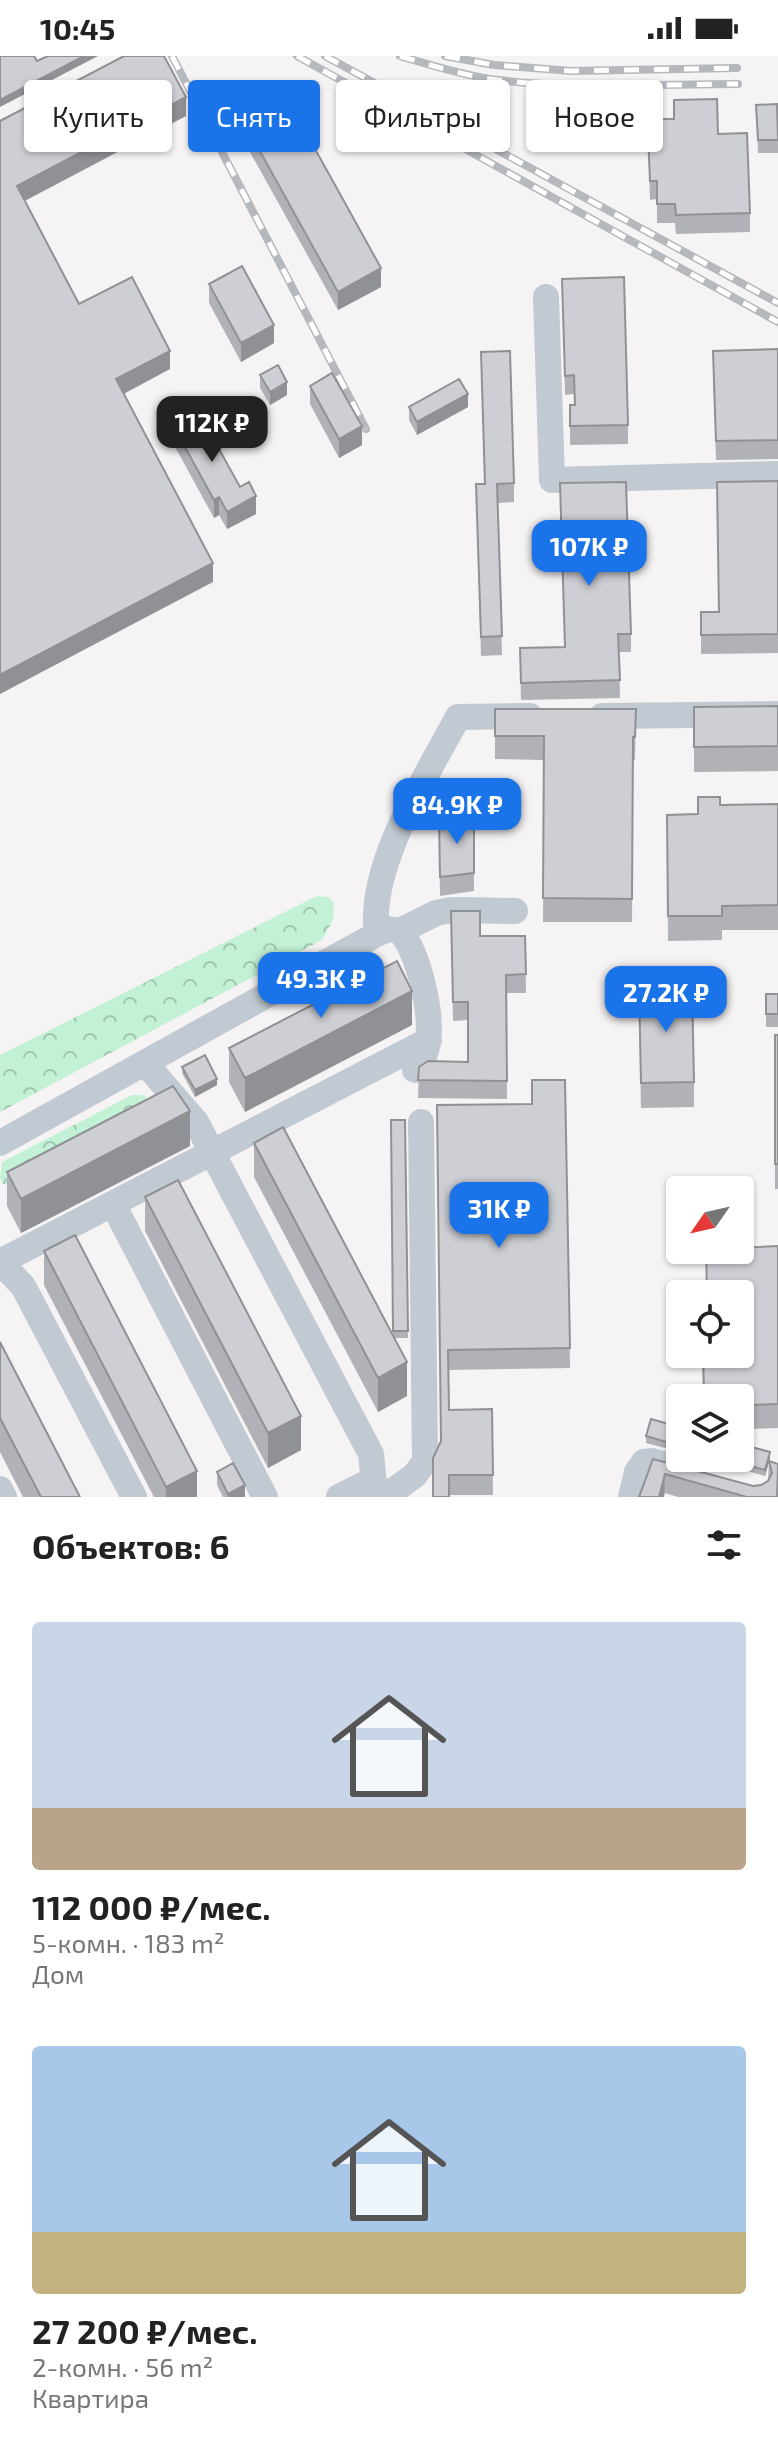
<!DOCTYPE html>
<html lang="ru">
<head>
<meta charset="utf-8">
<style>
  :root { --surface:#fff; --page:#f6f6f6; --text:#222; --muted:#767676; --accent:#1a73e8 }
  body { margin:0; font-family:"Exo 2",sans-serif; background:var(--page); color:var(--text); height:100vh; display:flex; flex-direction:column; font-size:30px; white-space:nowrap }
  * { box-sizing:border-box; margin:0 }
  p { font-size:26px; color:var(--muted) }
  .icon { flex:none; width:44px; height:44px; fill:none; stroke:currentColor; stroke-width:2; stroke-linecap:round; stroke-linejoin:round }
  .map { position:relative; height:1441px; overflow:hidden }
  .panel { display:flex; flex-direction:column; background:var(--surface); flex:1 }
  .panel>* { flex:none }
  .hud { position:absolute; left:24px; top:24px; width:730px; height:72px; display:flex; gap:16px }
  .needle { width:52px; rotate:236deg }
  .fabs { position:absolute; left:666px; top:1120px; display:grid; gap:16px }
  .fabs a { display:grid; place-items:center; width:88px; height:88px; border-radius:8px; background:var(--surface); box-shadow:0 2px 6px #0004; font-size:40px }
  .price { position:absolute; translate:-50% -68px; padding:0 18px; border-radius:16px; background:var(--accent); color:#fff; font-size:26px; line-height:52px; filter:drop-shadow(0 2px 4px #0008) }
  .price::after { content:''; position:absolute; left:50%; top:48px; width:24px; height:18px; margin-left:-12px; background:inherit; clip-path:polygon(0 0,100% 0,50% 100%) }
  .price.selected { background:#222; color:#fff }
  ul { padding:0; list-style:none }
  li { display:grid; align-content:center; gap:16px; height:424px; padding:0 32px }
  li span { display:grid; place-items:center; height:248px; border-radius:8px; color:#555 }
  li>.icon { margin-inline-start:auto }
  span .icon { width:144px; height:144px; fill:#fffc; stroke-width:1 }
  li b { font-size:34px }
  h2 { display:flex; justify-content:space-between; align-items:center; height:96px; padding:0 32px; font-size:34px }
  .pill { padding:0 28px; border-radius:8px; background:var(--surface); box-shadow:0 2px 6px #0004; font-size:28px; line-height:72px }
  .pill.selected { background:var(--accent); color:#fff }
  .status { display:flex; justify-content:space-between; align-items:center; height:56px; padding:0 40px; background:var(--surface); direction:ltr }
  .status svg { height:22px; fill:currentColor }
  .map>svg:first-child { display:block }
  .forest { fill:url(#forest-crowns) }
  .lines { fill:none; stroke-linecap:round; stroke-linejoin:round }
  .minor { stroke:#c1cad2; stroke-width:26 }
  .rail-casing { stroke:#b5b8bd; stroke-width:8 }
  .rail { stroke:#fff; stroke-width:5; stroke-dasharray:15; stroke-linecap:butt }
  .wall { fill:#b0b2b7 }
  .shaded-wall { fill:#909195 }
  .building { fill:#cdcfd5; stroke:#909195; stroke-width:2 }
</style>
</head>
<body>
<div class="status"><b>10:45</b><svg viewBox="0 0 49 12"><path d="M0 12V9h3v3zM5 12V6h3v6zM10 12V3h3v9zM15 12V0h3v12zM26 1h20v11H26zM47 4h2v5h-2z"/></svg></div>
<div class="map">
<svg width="778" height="1441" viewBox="0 0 778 1441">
  <defs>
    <pattern id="forest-crowns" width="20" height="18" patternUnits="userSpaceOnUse" patternTransform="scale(2)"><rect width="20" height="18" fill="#c3f1d5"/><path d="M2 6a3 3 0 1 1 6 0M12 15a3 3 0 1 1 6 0" fill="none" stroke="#a0c6b0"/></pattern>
  </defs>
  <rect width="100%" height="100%" fill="#f5f3f3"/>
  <path class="forest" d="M 317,840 L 328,841 L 334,847 L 333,864 L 322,884 L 0,1056 L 0,999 Z
    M 132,1039 L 144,1039 L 151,1052 L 14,1130 L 3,1128 L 0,1122 L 2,1106 Z"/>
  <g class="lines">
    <path class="minor" d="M 546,241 L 552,424 L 778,418
      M 602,660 L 778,658
      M 460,854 L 515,855
      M 400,875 C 419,898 434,961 427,991 C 425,1000 421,1007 415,1014
      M 400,875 L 436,857 L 451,854
      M 377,878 C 367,811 427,719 458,661 L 530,660
      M 145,1007 L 196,1066 L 371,1398 L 374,1428
      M 0,1087 L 377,878 L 388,873 L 400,875
      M 113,1148 L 265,1441
      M 0,1206 L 429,984
      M 0,1206 L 23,1230 L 134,1441
      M 0,1433 L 4,1441
      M 339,1441 L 367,1427 L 380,1433 L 385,1441 L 415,1419 L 425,1405 L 421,1066
      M 631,1441 L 637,1416 L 644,1406 L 652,1405 L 685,1414"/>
    <defs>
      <path id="rail" d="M 172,0 L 366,373
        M 297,0 L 778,266
        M 325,0 L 778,247
        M 400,0 C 430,9 459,18 490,23 C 571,34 656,28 738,28
        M 445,0 L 494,9 L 571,15 L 737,12"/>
    </defs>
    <use href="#rail" class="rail-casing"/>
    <use href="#rail" class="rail"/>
  </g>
  <path class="wall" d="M 674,44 L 718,78 L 750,157 L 750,176 L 676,178 L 675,167 L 657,167 L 657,143 L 650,144 L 648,78 L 657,78 L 674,63 Z
    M 756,49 L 778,61 L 778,97 L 758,97 Z
    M 241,61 L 381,231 L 338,254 L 241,80 Z
    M 562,223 L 628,369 L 628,388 L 570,389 L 570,349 L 574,349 L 574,338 L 565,339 Z
    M 209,228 L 274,287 L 241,306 L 209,247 Z
    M 778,293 L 778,403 L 716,404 L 713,314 Z
    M 260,319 L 287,339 L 270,349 L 260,332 Z
    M 310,330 L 362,389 L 339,402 L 310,348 Z
    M 409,351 L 468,351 L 417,379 L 409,364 Z
    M 174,371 L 240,431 L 256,458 L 227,473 L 219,459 L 214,462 L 174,389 Z
    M 778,425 L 778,597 L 701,598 L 701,556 L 719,556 Z
    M 514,427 L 514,446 L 498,447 L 502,599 L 481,600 L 476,428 Z
    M 560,445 L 631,578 L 631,596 L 619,596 L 620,642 L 521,644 L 520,592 L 565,591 Z
    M 778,650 L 778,715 L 694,716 L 694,651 Z
    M 495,653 L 636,653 L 635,704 L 633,704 L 632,866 L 543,866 L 544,704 L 495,703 Z
    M 778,748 L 778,874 L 722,874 L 722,884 L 668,885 L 667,759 L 698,758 L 720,749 Z
    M 474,761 L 474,835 L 440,840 L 439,762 Z
    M 451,855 L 480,880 L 525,880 L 526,937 L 506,937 L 507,1043 L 418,1042 L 419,1011 L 468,1006 L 468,964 L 453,965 Z
    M 766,938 L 778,938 L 778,971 L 766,971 Z
    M 639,955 L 694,1026 L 694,1051 L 641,1052 Z
    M 412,969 L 245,1056 L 229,1026 L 229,992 Z
    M 775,979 L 778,979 L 778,1133 L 775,1133 Z
    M 182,1011 L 217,1029 L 195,1041 L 182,1017 Z
    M 565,1024 L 570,1312 L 448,1314 L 449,1354 L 492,1353 L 493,1439 L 449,1439 L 441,1385 L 437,1049 L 532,1048 Z
    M 391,1064 L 405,1064 L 408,1282 L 394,1282 L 407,1340 L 378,1356 L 254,1121 L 254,1087 L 393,1280 Z
    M 190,1090 L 21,1177 L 7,1150 L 7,1116 Z
    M 145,1141 L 301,1394 L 268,1412 L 145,1175 Z
    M 778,1190 L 778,1372 L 750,1373 L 749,1354 L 740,1354 L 740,1342 L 703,1342 L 702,1298 L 740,1298 L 740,1238 L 706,1238 L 706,1194 Z
    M 44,1195 L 197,1441 L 154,1441 L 44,1229 Z
    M 0,1286 L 80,1441 L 23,1441 L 0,1396 Z
    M 680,1371 L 680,1396 L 646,1387 L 646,1380 Z
    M 700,1402 L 770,1402 L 765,1420 Z
    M 653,1403 L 753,1430 L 761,1429 L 768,1425 L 769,1405 L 778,1441 L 678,1441 L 665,1437 L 664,1441 L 639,1441 Z
    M 217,1416 L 245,1441 L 223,1441 L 217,1429 Z"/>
  <path class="shaded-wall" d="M 84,0 L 98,0 L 0,51 L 0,44 Z
    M 186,41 L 186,60 L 17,149 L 17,130 Z
    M 381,212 L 381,231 L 338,254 L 338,236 Z
    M 274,269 L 274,287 L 241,306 L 241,287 Z
    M 170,295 L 170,313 L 116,342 L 116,323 Z
    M 287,326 L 287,339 L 270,349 L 270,336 Z
    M 468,338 L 468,351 L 417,379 L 417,366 Z
    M 362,370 L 362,389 L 339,402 L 339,383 Z
    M 256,440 L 256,458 L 227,473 L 227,456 Z
    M 219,441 L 219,459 L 214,462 L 214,444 Z
    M 213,507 L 213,526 L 0,638 L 0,619 Z
    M 412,935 L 412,969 L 245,1056 L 245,1022 Z
    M 217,1023 L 217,1029 L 195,1041 L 195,1034 Z
    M 190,1055 L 190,1090 L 21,1177 L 21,1143 Z
    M 407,1306 L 407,1340 L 378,1356 L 378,1322 Z
    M 301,1360 L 301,1394 L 268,1412 L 268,1377 Z
    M 770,1396 L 770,1402 L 765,1420 L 765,1414 Z
    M 197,1415 L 197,1441 L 166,1441 L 166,1431 Z
    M 665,1418 L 664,1441 L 659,1441 Z
    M 245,1429 L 245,1441 L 228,1441 L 228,1438 Z"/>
  <path class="building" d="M 0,0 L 34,0 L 37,5 L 48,0 L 84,0 L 0,44 Z
    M 124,0 L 164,0 L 186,41 L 17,130 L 79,248 L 132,221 L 170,295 L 116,323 L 213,507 L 0,619 L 0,65 Z
    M 284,37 L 381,212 L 338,236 L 241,61 Z
    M 717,43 L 718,78 L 747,77 L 750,157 L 676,159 L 675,148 L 657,148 L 657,125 L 650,125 L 648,78 L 658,78 L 657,63 L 674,63 L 674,44 Z
    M 777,48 L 778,84 L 758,84 L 756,49 Z
    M 242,210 L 274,269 L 241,287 L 209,228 Z
    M 624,221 L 628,369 L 570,370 L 570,349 L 575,349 L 574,319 L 565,320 L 562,223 Z
    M 778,293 L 778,384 L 716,385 L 713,295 Z
    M 510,295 L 514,427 L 497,428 L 502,580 L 481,581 L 476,428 L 485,428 L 481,296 Z
    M 278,309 L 287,326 L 270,336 L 260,319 Z
    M 332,317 L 362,370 L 339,383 L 310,330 Z
    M 459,323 L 468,338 L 417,366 L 409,351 Z
    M 199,357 L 240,431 L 249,426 L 256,440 L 227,456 L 219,441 L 214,444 L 174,371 Z
    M 778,425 L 778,578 L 701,579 L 701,556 L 719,556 L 717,426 Z
    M 626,426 L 631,578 L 618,578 L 620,624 L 521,627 L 520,592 L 565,591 L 560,427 Z
    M 778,650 L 778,690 L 694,691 L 694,651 Z
    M 495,653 L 636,653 L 635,681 L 633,681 L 632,843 L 543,842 L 544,680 L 495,680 Z
    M 698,741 L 720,741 L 720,749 L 778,748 L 778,849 L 722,850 L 722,860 L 668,860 L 667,759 L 698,758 Z
    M 474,761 L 474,817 L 440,821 L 439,762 Z
    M 451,855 L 480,855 L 480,880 L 525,880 L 526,918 L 506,919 L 507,1025 L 418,1024 L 419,1011 L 428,1005 L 468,1006 L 468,946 L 453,946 Z
    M 397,905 L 412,935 L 245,1022 L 229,992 Z
    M 639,930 L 692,930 L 694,1026 L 641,1027 Z
    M 766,938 L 778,938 L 778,958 L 766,958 Z
    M 775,979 L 778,979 L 778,1108 L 775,1108 Z
    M 205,999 L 217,1023 L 195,1034 L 182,1011 Z
    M 532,1024 L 565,1024 L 570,1292 L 448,1294 L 449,1354 L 492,1353 L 493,1419 L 449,1419 L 449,1441 L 433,1441 L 433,1402 L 441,1385 L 437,1049 L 532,1048 Z
    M 173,1030 L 190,1055 L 21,1143 L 7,1116 Z
    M 391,1064 L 405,1064 L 408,1275 L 393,1275 Z
    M 283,1071 L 407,1306 L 378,1322 L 254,1087 Z
    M 178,1124 L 301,1360 L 268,1377 L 145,1141 Z
    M 75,1179 L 197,1415 L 166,1431 L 44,1195 Z
    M 778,1190 L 778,1348 L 750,1349 L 749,1330 L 704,1332 L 703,1298 L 740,1298 L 740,1238 L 707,1238 L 706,1194 L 740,1194 L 740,1192 Z
    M 0,1286 L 80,1441 L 41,1441 L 0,1362 Z
    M 651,1363 L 680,1371 L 680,1390 L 646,1380 Z
    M 740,1388 L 770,1396 L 765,1414 L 723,1402 L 740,1402 Z
    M 653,1403 L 753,1430 L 761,1429 L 768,1425 L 772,1417 L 769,1405 L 778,1408 L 777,1441 L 747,1441 L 665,1418 L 659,1441 L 639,1441 Z
    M 233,1407 L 245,1429 L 228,1438 L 217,1416 Z"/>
</svg>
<div class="fabs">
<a><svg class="needle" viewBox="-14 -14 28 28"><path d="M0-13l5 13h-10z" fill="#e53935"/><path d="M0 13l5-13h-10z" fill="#767676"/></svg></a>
<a><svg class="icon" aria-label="locate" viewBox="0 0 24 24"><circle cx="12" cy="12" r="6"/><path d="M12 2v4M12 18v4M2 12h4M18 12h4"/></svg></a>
<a><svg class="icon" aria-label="layers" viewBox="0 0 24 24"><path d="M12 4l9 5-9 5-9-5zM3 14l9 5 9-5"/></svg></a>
</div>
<b class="price selected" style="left:212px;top:408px">112K ₽</b>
<b class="price" style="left:589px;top:532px">107K ₽</b>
<b class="price" style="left:457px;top:790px">84.9K ₽</b>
<b class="price" style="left:321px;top:964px">49.3K ₽</b>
<b class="price" style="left:666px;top:978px">27.2K ₽</b>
<b class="price" style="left:499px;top:1194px">31K ₽</b>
<div class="hud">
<a class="pill">Купить</a>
<a class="pill selected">Снять</a>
<a class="pill">Фильтры</a>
<a class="pill">Новое</a>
</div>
</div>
<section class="panel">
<h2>Объектов: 6<svg class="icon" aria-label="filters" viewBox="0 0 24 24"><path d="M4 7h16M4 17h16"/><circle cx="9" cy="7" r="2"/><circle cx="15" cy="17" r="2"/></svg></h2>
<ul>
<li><span style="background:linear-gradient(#c9d6e8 75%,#b9a48a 0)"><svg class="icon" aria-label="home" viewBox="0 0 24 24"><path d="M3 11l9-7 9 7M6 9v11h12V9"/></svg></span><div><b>112 000 ₽/мес.</b><p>5-комн. · 183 m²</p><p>Дом</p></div></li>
<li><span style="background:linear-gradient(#a9c7e8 75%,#c2b280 0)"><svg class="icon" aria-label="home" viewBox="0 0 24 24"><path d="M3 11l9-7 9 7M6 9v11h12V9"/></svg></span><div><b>27 200 ₽/мес.</b><p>2-комн. · 56 m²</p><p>Квартира</p></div></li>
</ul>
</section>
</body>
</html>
